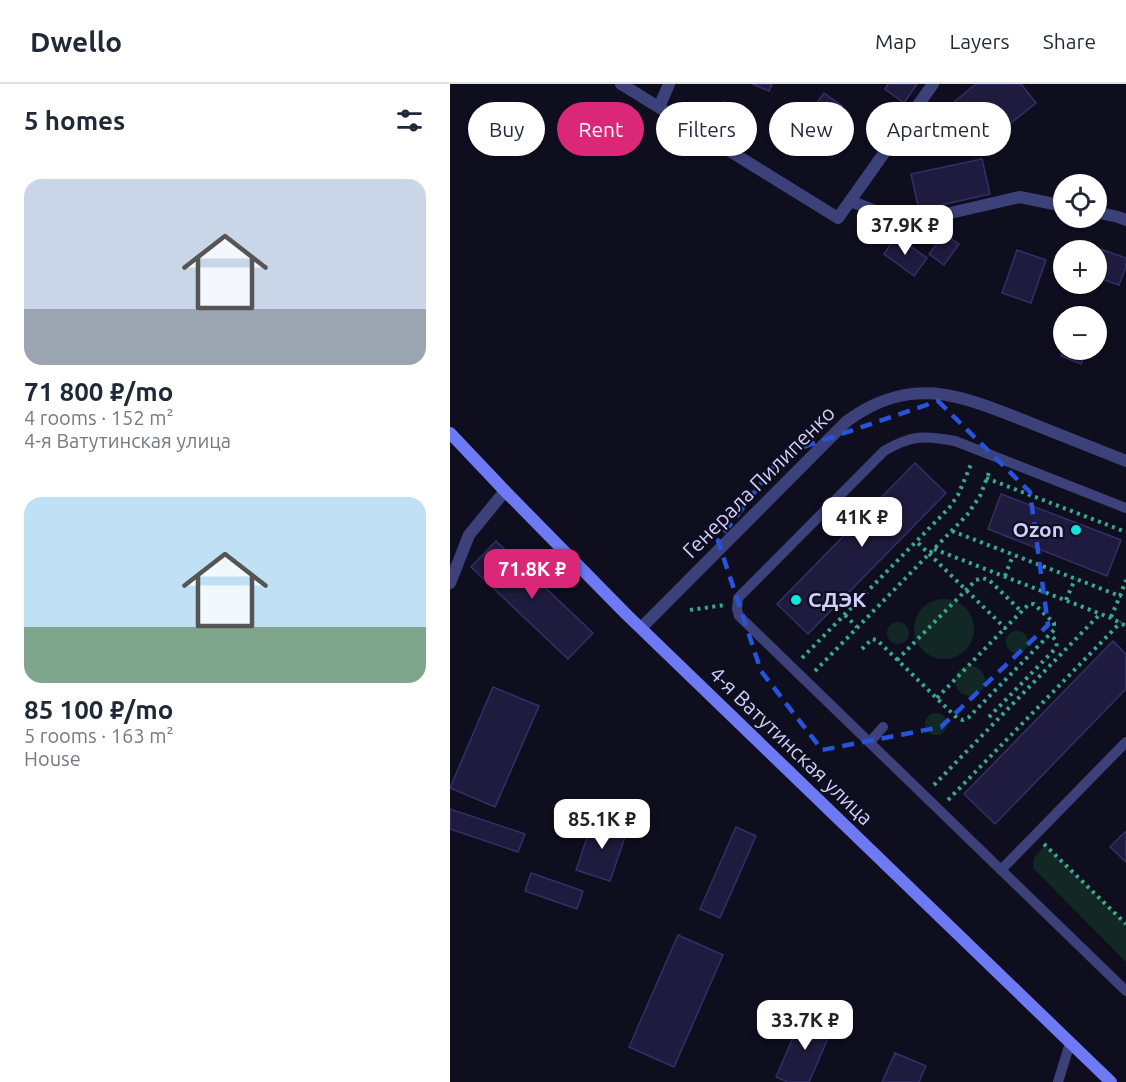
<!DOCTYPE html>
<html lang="en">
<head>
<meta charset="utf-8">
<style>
  :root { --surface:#fff; --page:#f6f6f7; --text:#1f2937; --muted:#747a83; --line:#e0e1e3; --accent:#db2777 }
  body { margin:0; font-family:Ubuntu,sans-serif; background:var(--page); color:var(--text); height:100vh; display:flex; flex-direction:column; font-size:22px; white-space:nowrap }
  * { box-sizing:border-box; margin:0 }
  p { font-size:20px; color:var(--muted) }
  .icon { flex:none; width:33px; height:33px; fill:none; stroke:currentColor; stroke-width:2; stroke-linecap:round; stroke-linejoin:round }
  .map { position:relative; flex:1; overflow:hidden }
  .drawer { display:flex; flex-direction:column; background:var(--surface); width:450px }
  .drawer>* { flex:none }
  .hud { position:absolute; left:18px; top:18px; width:567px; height:54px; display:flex; gap:12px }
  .controls { position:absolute; left:603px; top:90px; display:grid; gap:12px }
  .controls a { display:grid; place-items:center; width:54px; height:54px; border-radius:50%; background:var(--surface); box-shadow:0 2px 4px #0004; font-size:30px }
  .price { position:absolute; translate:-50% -51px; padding:0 14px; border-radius:12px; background:#fff; color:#222; font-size:20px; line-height:39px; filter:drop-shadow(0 2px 3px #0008) }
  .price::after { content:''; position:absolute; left:50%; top:36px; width:18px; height:14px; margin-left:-9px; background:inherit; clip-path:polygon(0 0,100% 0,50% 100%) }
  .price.active { background:var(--accent); color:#fff }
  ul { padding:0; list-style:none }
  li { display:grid; align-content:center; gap:12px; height:318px; padding:0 24px }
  li span { display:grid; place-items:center; height:186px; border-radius:18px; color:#555 }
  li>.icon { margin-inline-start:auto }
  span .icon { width:108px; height:108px; fill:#fffc; stroke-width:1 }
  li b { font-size:26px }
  h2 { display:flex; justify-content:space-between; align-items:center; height:72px; padding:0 24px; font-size:26px }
  .chip { padding:0 21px; border-radius:27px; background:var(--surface); box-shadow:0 2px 4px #0004; font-size:21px; line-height:54px }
  .chip.active { background:var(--accent); color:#fff }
  header { display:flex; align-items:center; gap:36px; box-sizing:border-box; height:84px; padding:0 30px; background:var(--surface); border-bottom:2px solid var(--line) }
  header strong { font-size:28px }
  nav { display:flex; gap:33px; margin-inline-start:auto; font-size:21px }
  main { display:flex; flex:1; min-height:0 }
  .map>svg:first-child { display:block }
  .green { fill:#122825 }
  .building { fill:#1e1b3e; stroke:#342f68; stroke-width:1.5 }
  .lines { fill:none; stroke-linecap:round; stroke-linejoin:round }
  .path { stroke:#36a894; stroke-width:4; stroke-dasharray:3 4.5; stroke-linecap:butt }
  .lane { stroke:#3c417a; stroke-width:10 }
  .street { stroke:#3c417a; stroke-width:12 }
  .secondary { stroke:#6d7af4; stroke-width:12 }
  .marked { fill:none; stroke:#2654da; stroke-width:4.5; stroke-dasharray:12 8; stroke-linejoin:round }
  .poi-dot { fill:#11e5e2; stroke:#0f0e1f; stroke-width:2 }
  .labels { text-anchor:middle; stroke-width:4.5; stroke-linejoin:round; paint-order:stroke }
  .street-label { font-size:21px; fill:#cfcffb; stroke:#0f0e1f }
  .poi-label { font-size:21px; font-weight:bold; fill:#cfcffb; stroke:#0f0e1f; text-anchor:end }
</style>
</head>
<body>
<header>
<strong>Dwello</strong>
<nav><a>Map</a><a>Layers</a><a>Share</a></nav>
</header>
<main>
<section class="drawer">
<h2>5 homes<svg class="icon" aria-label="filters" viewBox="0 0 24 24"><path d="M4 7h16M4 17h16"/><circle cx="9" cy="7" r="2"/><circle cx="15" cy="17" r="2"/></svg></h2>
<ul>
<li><span style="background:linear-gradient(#c9d6e8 70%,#9aa5b1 0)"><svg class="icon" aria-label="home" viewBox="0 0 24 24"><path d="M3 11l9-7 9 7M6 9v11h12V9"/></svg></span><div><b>71 800 ₽/mo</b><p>4 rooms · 152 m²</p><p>4-я Ватутинская улица</p></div></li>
<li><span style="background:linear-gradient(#bfe0f5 70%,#7fa58c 0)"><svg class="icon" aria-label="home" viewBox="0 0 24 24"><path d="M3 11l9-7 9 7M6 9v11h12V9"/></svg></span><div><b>85 100 ₽/mo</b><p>5 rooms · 163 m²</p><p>House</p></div></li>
</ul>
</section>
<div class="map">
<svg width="676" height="998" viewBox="0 0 676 998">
  <rect width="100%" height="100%" fill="#0f0e1f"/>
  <path class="green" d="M464 545a30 30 0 1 1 60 0a30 30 0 1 1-60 0Z
    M437 549a11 11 0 1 1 22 0a11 11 0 1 1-22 0Z
    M556 558a11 11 0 1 1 22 0a11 11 0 1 1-22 0Z
    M505 597a15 15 0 1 1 30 0a15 15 0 1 1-30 0Z
    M475 640a11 11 0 1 1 22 0a11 11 0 1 1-22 0Z
    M 595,761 L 676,840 L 676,878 L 583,784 L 584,774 Z"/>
  <path class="building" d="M 302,0 L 322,0 L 319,7 Z
    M 438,0 L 467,0 L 454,19 L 435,5 Z
    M 526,0 L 571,0 L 586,19 L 537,58 L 505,17 Z
    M 374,9 L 392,22 L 369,54 L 351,41 Z
    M 274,18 L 295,27 L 290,40 L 269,31 Z
    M 434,22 L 444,30 L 440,36 L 429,28 Z
    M 532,75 L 540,110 L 469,126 L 461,90 Z
    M 494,150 L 509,160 L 494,181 L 479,170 Z
    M 446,152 L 477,174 L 464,192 L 434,170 Z
    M 650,165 L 676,174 L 676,183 L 669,201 L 646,193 L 646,175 Z
    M 567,166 L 596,176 L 581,219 L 552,209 Z
    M 626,227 L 641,232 L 625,232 Z
    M 614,264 L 614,266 L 636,266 L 631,280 L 611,272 Z
    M 465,379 L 496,409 L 358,550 L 327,520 Z
    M 551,410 L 671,456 L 657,492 L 538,445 Z
    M 46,457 L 143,549 L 118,575 L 21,483 Z
    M 663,557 L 676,570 L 676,605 L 545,740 L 514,710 Z
    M 43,603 L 89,622 L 45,723 L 0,704 Z
    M 0,725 L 75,750 L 68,768 L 0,745 Z
    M 143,736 L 177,747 L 160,797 L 126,786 Z
    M 286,743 L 306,752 L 270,834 L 250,825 Z
    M 676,747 L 676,778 L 660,763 Z
    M 81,789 L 133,807 L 127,825 L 75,807 Z
    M 228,851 L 273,871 L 224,983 L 179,963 Z
    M 353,930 L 383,943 L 359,998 L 338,998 L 326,993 Z
    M 445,969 L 476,982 L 469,998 L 432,998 Z"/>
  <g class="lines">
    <path class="path" d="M 536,394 L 676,448
      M 502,447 L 670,512 L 676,496
      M 484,465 L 661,534 L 676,542
      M 555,492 L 563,471
      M 616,516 L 625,495
      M 240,526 L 275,521
      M 395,531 L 407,543
      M 661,533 L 670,512
      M 412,565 L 422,555 L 427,556 L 507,634 L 513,636 L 519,633 L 604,546 L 604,539 L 584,520 L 579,520 L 555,544 L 466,457
      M 352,574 L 499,424 L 508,411 L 522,378
      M 447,576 L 526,496 L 532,494 L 539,496 L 572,528
      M 365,587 L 517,431 L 530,412 L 540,386
      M 487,614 L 555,544
      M 539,633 L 605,565 C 609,558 605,555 600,551
      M 484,701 L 651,529
      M 498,716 L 671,538
      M 594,760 L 676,840"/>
    <path class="lane" d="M 676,424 L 505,357 C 475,351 461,351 434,367 L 288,514 L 287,525 L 289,532 L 676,907
      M 420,658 L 433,643
      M 551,786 L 676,658
      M 608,998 L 620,959"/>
    <path class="street" d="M 171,0 L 388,134 L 483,0
      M 209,23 L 219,0
      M 400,117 L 457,139 L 570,113 L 614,122
      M 646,128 L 668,133 L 676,136
      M 0,499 L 19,451 L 55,407
      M 191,544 L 397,337 C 462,290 510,311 578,338 C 611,351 643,364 676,377"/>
    <path class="secondary" d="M 0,349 L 55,407 L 176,530 L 661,998"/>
  </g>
  <path class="marked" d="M 488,317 L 580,408 L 598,541 L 491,643 L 372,666 L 311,587 L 268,457 L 333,370 Z"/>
  <g class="poi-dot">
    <circle cx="626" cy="446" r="6"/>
    <circle cx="346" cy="516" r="6"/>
  </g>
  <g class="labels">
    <g class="street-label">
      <text transform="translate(309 398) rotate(-45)" y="7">Генерала Пилипенко</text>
      <text transform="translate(341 662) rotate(44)" y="7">4-я Ватутинская улица</text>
    </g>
    <g class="poi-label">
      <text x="614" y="453">Ozon</text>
      <text x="358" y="523" text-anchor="start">СДЭК</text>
    </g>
  </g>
</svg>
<div class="controls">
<a><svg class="icon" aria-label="locate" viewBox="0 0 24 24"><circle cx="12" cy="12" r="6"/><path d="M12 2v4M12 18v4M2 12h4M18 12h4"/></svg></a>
<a>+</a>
<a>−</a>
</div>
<b class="price" style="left:455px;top:172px">37.9K ₽</b>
<b class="price" style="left:412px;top:464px">41K ₽</b>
<b class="price active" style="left:82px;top:516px">71.8K ₽</b>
<b class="price" style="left:152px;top:766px">85.1K ₽</b>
<b class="price" style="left:355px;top:967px">33.7K ₽</b>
<div class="hud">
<a class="chip">Buy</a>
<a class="chip active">Rent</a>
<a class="chip">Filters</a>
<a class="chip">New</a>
<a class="chip">Apartment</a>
</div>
</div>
</main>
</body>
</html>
